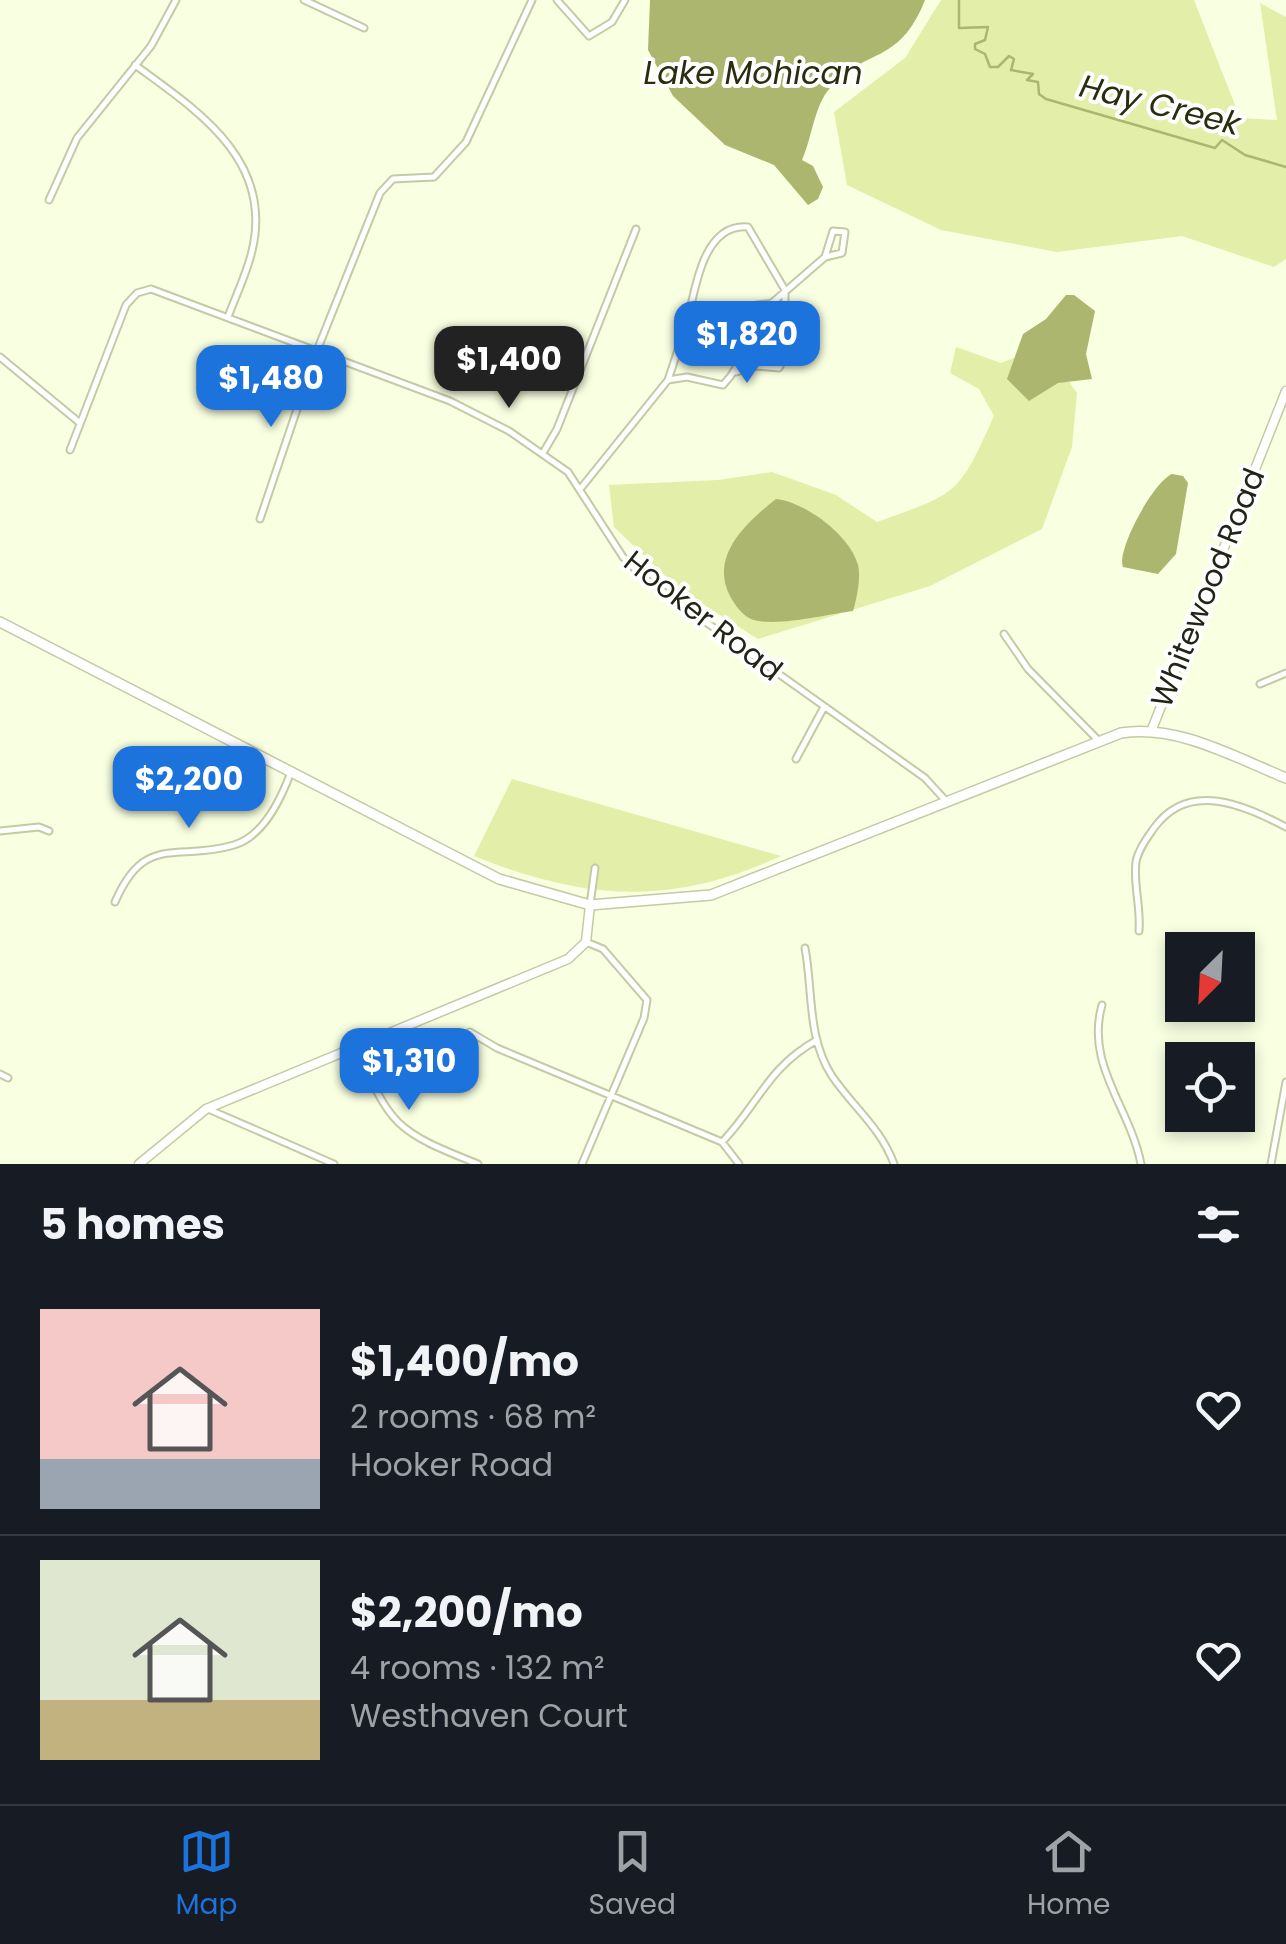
<!DOCTYPE html>
<html lang="en">
<head>
<meta charset="utf-8">
<style>
  :root { --surface:#171b24; --page:#242831; --text:#f1f3f6; --muted:#9ea1a6; --line:#363941; --accent:#1c73dc }
  body { margin:0; font-family:Poppins,sans-serif; background:var(--page); color:var(--text); height:100vh; display:flex; flex-direction:column; font-size:38px; white-space:nowrap }
  * { box-sizing:border-box; margin:0 }
  p { font-size:32px; color:var(--muted) }
  .icon { flex:none; width:55px; height:55px; fill:none; stroke:currentColor; stroke-width:2; stroke-linecap:round; stroke-linejoin:round }
  .map { position:relative; height:1164px; overflow:hidden }
  .panel { display:flex; flex-direction:column; background:var(--surface); flex:1 }
  .panel>* { flex:none }
  .needle { width:65px; rotate:204deg }
  .buttons { position:absolute; left:1165px; top:932px; display:grid; gap:20px }
  .buttons a { display:grid; place-items:center; width:90px; height:90px; border-radius:0px; background:var(--surface); box-shadow:0 5px 15px #0003; font-size:50px }
  .price { position:absolute; translate:-50% -85px; padding:0 22px; border-radius:20px; background:var(--accent); color:#fff; font-size:32px; line-height:65px; filter:drop-shadow(0 2px 5px #0008) }
  .price::after { content:''; position:absolute; left:50%; top:60px; width:30px; height:22px; margin-left:-15px; background:inherit; clip-path:polygon(0 0,100% 0,50% 100%) }
  .price.selected { background:#222; color:#fff }
  ul { padding:0; list-style:none }
  li { display:flex; align-items:center; gap:30px; height:250px; padding:0 40px }
  li+li { border-top:2px solid var(--line) }
  li span { display:grid; place-items:center; flex:none; width:280px; height:200px; border-radius:0px; color:#555 }
  li>.icon { margin-inline-start:auto }
  span .icon { width:120px; height:120px; fill:#fffc; stroke-width:1 }
  li b { font-size:42px }
  h2 { display:flex; justify-content:space-between; align-items:center; height:120px; padding:0 40px; font-size:42px }
  .tabs { display:flex; justify-content:space-around; align-items:center; height:140px; border-top:2px solid var(--line); background:var(--surface); font-size:28px; color:var(--muted) }
  .tabs a { display:grid; justify-items:center; gap:5px }
  .tabs .selected { color:var(--accent) }
  .map>svg:first-child { display:block }
  .green { fill:#e3eea9 }
  .water { fill:#acb66f }
  .lines { fill:none; stroke-linecap:round; stroke-linejoin:round }
  .stream { stroke:#acb66f; stroke-width:2.5 }
  .street-casing { stroke:#c4caa5; stroke-width:9 }
  .secondary-casing { stroke:#c4caa5; stroke-width:11 }
  .primary-casing { stroke:#c4caa5; stroke-width:12 }
  .street { stroke:#fff; stroke-width:5 }
  .secondary { stroke:#fff; stroke-width:8 }
  .primary { stroke:#fff; stroke-width:9 }
  .labels { text-anchor:middle; stroke-width:8; stroke-linejoin:round; paint-order:stroke }
  .street-label { font-size:30px; fill:#222416; stroke:#fff }
  .water-label { font-size:32px; font-style:italic; fill:#2a2e0e; stroke:#fff }
</style>
</head>
<body>
<div class="map">
<svg width="1286" height="1164" viewBox="0 0 1286 1164">
  <rect width="100%" height="100%" fill="#f9ffe1"/>
  <path class="green" d="M 941,0 L 1194,0 L 1240,118 L 1277,120 L 1260,3 L 1286,17 L 1286,259 L 1274,267 L 1182,236 L 1057,252 L 941,230 L 847,185 L 834,112 L 905,58 Z
    M 1044,346 L 1077,393 L 1072,447 L 1042,529 L 930,586 L 758,639 L 680,590 L 614,527 L 609,485 L 718,480 L 772,472 L 836,495 L 877,522 C 958,493 958,496 994,416 L 979,389 L 950,373 L 956,347 L 1001,363 Z
    M 512,779 L 781,856 C 671,907 584,900 474,856 Z"/>
  <path class="water" d="M 650,0 L 925,0 C 899,66 865,47 830,88 C 814,106 812,138 802,160 L 813,166 L 823,187 L 818,199 L 808,205 L 774,165 L 725,145 L 673,96 L 648,50 Z
    M 1066,295 L 1074,295 L 1095,311 L 1086,354 L 1092,379 L 1058,383 L 1029,401 L 1007,379 L 1023,334 L 1046,319 Z
    M 1172,474 L 1183,476 L 1188,483 L 1176,554 L 1158,574 L 1123,567 C 1116,551 1153,482 1172,474 Z
    M 776,499 C 805,502 850,535 858,565 C 861,577 857,598 853,611 C 828,614 774,628 751,619 C 742,615 735,605 730,596 C 709,556 747,522 776,499 Z"/>
  <g class="lines">
    <path class="stream" d="M 959,0 L 959,28 L 988,27 L 985,40 L 975,44 L 975,49 L 985,54 L 990,67 L 998,67 L 1009,56 L 1014,59 L 1011,70 L 1033,74 L 1027,80 L 1038,82 L 1039,94 L 1046,99 L 1215,148 L 1222,140 L 1245,155 L 1286,167"/>
    <defs>
      <path id="street" d="M 304,0 L 364,28
        M 557,0 L 589,36 L 612,22 L 625,0
        M 135,65 C 198,111 274,160 252,251 C 247,273 236,295 228,317
        M 49,200 L 77,138 L 151,46 L 176,0
        M 688,320 C 695,287 704,223 748,227 L 785,290 L 785,356 L 779,368 L 756,366 L 736,372
        M 0,357 L 80,423
        M 668,380 L 687,377 L 723,385 C 747,361 742,335 770,305
        M 70,450 L 126,305 L 137,293 L 151,289 L 450,401 L 509,431 L 568,472 L 623,557 L 644,578 L 925,778 L 946,801
        M 543,453 L 557,429 L 636,229
        M 581,488 L 668,380 L 688,320 L 702,313 L 772,303 L 825,257 L 833,231 L 845,232 L 842,253 L 825,257
        M 260,519 L 316,353 L 380,193 L 393,179 L 434,177 L 466,142 L 532,0
        M 1004,634 L 1028,669 L 1097,739
        M 1260,684 L 1286,673
        M 796,759 L 824,707
        M 0,831 L 39,827 L 49,831
        M 115,902 C 145,832 178,862 234,845 C 264,836 281,799 291,772
        M 590,905 L 595,868
        M 1139,931 C 1141,906 1133,884 1136,862 C 1138,850 1147,838 1154,828 C 1189,779 1245,806 1286,827
        M 805,948 C 813,990 807,1038 832,1076 C 853,1107 881,1128 894,1164
        M 1102,1005 C 1085,1065 1130,1107 1141,1164
        M 470,1032 L 497,1048 L 722,1142 L 739,1164
        M 356,1045 C 390,1126 395,1131 478,1164
        M 0,1074 L 8,1078
        M 208,1109 L 334,1164
        M 722,1142 C 758,1105 767,1068 817,1040
        M 582,1164 L 644,1018 L 647,1000 L 603,949 L 586,942
        M 1271,1164 L 1286,1082"/>
      <path id="secondary" d="M 1152,729 L 1286,391
        M 139,1164 L 206,1109 L 568,959 L 586,942 L 590,905"/>
      <path id="primary" d="M 0,622 L 499,879 L 590,905 L 711,895 L 1121,733 C 1177,724 1234,757 1286,778"/>
    </defs>
    <use href="#street" class="street-casing"/>
    <use href="#secondary" class="secondary-casing"/>
    <use href="#primary" class="primary-casing"/>
    <use href="#street" class="street"/>
    <use href="#secondary" class="secondary"/>
    <use href="#primary" class="primary"/>
  </g>
  <g class="labels">
    <g class="street-label">
      <text transform="translate(1208 588) rotate(-68)" y="10">Whitewood Road</text>
      <text transform="translate(703 616) rotate(38)" y="10">Hooker Road</text>
    </g>
    <g class="water-label">
      <text x="753" y="84">Lake Mohican</text>
      <text transform="translate(1160 105) rotate(14)" y="11">Hay Creek</text>
    </g>
  </g>
</svg>
<div class="buttons">
<a><svg class="needle" viewBox="-14 -14 28 28"><path d="M0-13l5 13h-10z" fill="#e53935"/><path d="M0 13l5-13h-10z" fill="#9ea1a6"/></svg></a>
<a><svg class="icon" aria-label="locate" viewBox="0 0 24 24"><circle cx="12" cy="12" r="6"/><path d="M12 2v4M12 18v4M2 12h4M18 12h4"/></svg></a>
</div>
<b class="price" style="left:747px;top:386px">$1,820</b>
<b class="price selected" style="left:509px;top:411px">$1,400</b>
<b class="price" style="left:271px;top:430px">$1,480</b>
<b class="price" style="left:189px;top:831px">$2,200</b>
<b class="price" style="left:409px;top:1113px">$1,310</b>
</div>
<section class="panel">
<h2>5 homes<svg class="icon" aria-label="filters" viewBox="0 0 24 24"><path d="M4 7h16M4 17h16"/><circle cx="9" cy="7" r="2"/><circle cx="15" cy="17" r="2"/></svg></h2>
<ul>
<li><span style="background:linear-gradient(#f6c9c9 75%,#9aa5b1 0)"><svg class="icon" aria-label="home" viewBox="0 0 24 24"><path d="M3 11l9-7 9 7M6 9v11h12V9"/></svg></span><div><b>$1,400/mo</b><p>2 rooms · 68 m²</p><p>Hooker Road</p></div><svg class="icon" aria-label="heart" viewBox="0 0 24 24"><path d="M12 20l-8-8c-3-5 5-10 8-4 3-6 11-1 8 4z"/></svg></li>
<li><span style="background:linear-gradient(#dfe7d0 70%,#c2b280 0)"><svg class="icon" aria-label="home" viewBox="0 0 24 24"><path d="M3 11l9-7 9 7M6 9v11h12V9"/></svg></span><div><b>$2,200/mo</b><p>4 rooms · 132 m²</p><p>Westhaven Court</p></div><svg class="icon" aria-label="heart" viewBox="0 0 24 24"><path d="M12 20l-8-8c-3-5 5-10 8-4 3-6 11-1 8 4z"/></svg></li>
</ul>
</section>
<nav class="tabs">
<a class="selected"><svg class="icon" aria-label="map" viewBox="0 0 24 24"><path d="M3 6l6-2 6 2 6-2v14l-6 2-6-2-6 2zM9 4v14M15 6v14"/></svg>Map</a>
<a><svg class="icon" aria-label="saved" viewBox="0 0 24 24"><path d="M7 4h10v16l-5-4-5 4z"/></svg>Saved</a>
<a><svg class="icon" aria-label="home" viewBox="0 0 24 24"><path d="M3 11l9-7 9 7M6 9v11h12V9"/></svg>Home</a>
</nav>
</body>
</html>
